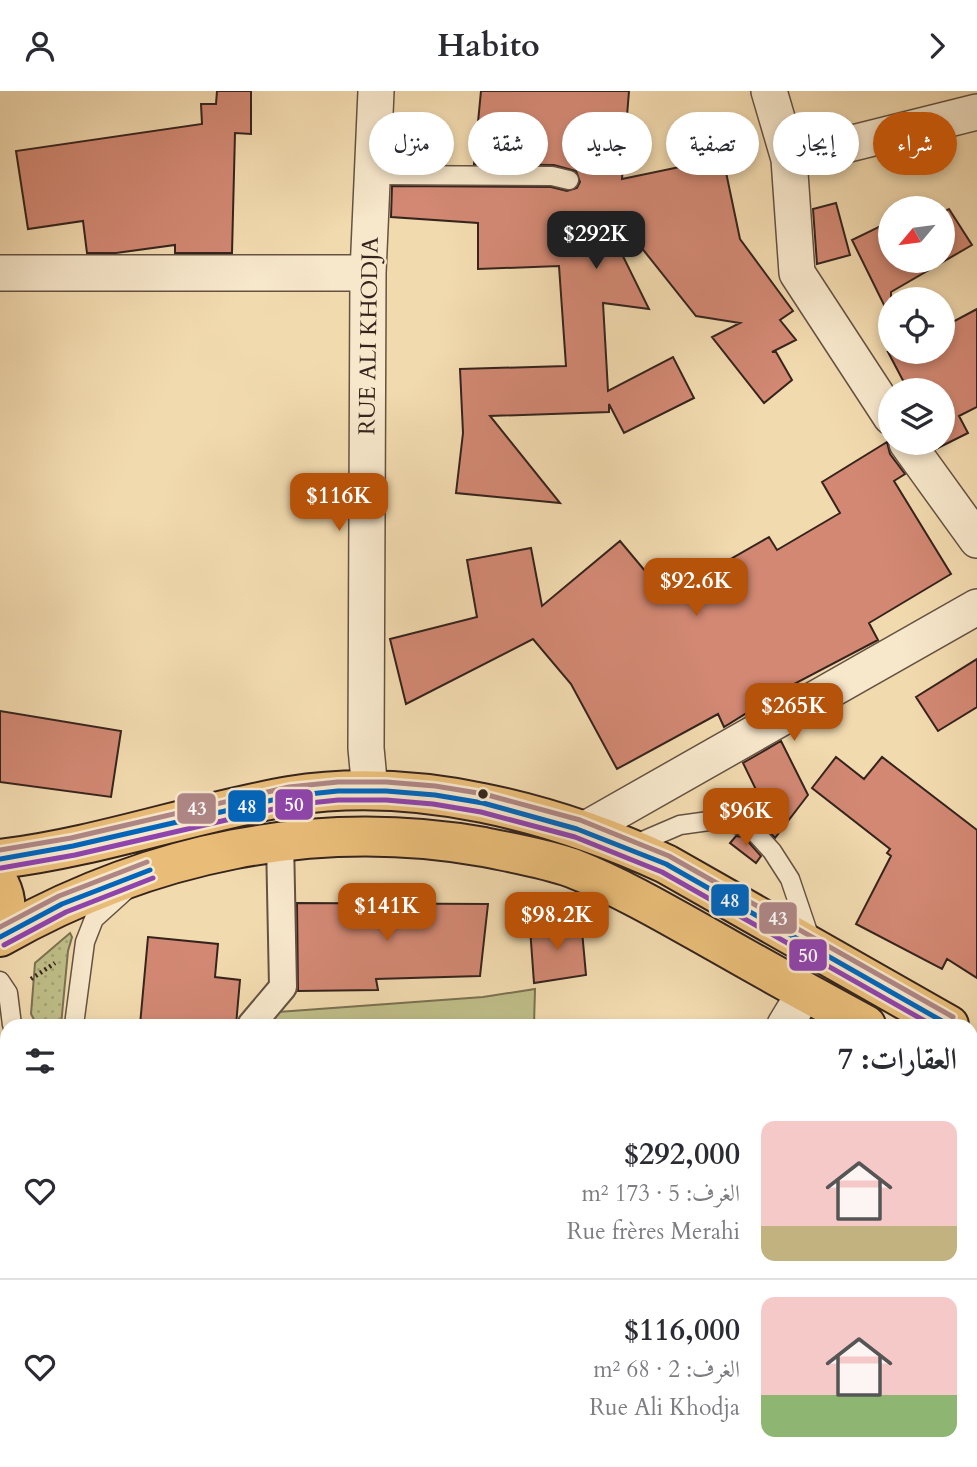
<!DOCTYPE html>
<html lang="ar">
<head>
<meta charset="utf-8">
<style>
  :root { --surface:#fff; --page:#f2f2f3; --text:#2b2b33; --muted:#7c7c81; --line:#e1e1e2; --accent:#b45309 }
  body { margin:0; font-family:Cardo,Amiri,serif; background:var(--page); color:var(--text); direction:rtl; height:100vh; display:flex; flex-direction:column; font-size:26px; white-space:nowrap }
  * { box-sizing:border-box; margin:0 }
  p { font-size:23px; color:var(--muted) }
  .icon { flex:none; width:38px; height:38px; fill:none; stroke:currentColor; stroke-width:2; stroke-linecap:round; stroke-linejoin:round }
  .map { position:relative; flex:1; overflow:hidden; direction:ltr }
  .sheet { position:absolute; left:0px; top:928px; width:978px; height:450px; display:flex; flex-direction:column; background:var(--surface); border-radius:21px 21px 0 0; box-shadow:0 4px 10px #0003; direction:rtl }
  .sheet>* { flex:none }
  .guide { position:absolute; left:21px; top:21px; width:936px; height:63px; direction:rtl; display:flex; gap:14px }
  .needle { width:46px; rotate:241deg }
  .fabs { position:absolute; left:878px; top:105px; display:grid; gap:14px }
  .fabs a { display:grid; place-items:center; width:77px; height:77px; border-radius:50%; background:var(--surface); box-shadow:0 4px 10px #0003; font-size:35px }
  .price { position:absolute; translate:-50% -60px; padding:0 16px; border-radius:14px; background:var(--accent); color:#fff; font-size:23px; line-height:46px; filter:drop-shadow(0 2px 4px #0008) }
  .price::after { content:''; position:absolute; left:50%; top:42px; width:21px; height:16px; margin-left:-10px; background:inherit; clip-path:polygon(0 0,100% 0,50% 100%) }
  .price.selected { background:#222; color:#fff }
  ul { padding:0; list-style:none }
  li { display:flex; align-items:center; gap:21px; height:175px; padding:0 21px }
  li+li { border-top:2px solid var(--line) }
  li span { display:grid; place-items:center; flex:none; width:196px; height:140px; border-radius:14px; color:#555 }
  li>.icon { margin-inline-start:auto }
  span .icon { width:84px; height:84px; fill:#fffc; stroke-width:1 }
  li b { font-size:30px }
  h2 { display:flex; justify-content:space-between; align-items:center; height:84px; padding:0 21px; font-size:30px }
  .tag { padding:0 24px; border-radius:32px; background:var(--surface); box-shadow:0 4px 10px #0003; font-size:24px; line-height:63px }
  .tag.selected { background:var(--accent); color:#fff }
  header { display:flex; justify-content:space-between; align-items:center; height:91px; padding:0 21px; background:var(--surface); font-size:32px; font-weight:700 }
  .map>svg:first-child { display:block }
  .green { fill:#bfbe88; stroke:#7a7152; stroke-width:2 }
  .forest { fill:url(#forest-firs); stroke:#7a7152; stroke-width:2 }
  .garden { fill:url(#garden-dots); stroke:#7a7152; stroke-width:2 }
  .building { fill:#d28873; stroke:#35241d; stroke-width:2 }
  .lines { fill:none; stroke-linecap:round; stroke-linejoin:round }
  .service-casing { stroke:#645242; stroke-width:21 }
  .pedestrian-casing { stroke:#645242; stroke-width:30 }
  .minor-casing { stroke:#645242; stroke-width:38 }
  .primary-casing { stroke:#35241d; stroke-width:42 }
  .path { stroke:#35241d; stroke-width:4.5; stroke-dasharray:2 3.5; stroke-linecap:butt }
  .service { stroke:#f7e7cb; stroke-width:18 }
  .pedestrian { stroke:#f7e7cb; stroke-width:26 }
  .minor { stroke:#f7e7cb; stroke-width:35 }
  .primary { stroke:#e9bd78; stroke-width:38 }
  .bus-1-casing { stroke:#f7e7cb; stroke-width:10 }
  .bus-2-casing { stroke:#f7e7cb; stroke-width:10 }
  .bus-3-casing { stroke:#f7e7cb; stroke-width:10 }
  .bus-1 { stroke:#0065bd; stroke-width:5 }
  .bus-2 { stroke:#8e44ad; stroke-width:5 }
  .bus-3 { stroke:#ae8685; stroke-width:5 }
  .bus-dot { fill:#35241d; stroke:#f7e7cb; stroke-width:2.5 }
  .labels { text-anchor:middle; stroke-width:5; stroke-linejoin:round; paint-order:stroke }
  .street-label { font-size:23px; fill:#35241d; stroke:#f7e7cb }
  .line-badge { stroke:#f7e7cb; stroke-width:2.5 }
  .badge-label { font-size:19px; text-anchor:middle; font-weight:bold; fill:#fff }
</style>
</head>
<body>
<header><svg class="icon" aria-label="forward" viewBox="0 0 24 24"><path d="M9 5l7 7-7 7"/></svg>Habito<svg class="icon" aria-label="person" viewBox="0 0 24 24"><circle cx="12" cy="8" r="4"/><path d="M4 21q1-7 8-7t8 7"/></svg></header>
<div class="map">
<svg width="977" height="1376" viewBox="0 0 977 1376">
  <defs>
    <pattern id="forest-firs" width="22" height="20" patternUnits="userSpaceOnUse" patternTransform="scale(1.75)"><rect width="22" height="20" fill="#bfbe88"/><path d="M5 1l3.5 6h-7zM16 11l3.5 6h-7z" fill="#a5a375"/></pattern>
    <pattern id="garden-dots" width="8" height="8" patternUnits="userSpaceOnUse" patternTransform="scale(1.75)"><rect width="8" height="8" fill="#bfbe88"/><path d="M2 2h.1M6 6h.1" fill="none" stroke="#a5a375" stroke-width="1.8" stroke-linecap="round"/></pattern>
  </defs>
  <rect width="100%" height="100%" fill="#f2daaf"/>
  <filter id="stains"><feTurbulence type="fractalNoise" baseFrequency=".00286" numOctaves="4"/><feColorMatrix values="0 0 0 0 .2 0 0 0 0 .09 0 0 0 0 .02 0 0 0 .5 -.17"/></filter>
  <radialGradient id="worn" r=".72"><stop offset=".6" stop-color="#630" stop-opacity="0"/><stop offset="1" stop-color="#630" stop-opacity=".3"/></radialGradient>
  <path class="green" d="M 535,898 L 534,934 L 267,934 L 278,921 L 483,906 Z
    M 7,1311 L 7,1370 L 17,1370 L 17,1376 L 0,1376 L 0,1332 L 5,1328 Z"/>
  <path class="forest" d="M 53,1370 L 405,1370 L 415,1376 L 53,1376 Z"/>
  <path class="garden" d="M 70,842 L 72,846 L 68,860 L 61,934 L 37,934 L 31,923 L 35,872 Z"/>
  <path class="building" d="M 217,0 L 251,0 L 251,43 L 235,42 L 232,162 L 175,162 L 175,154 L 116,162 L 87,162 L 83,130 L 28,138 L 16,60 L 202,33 L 201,13 L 216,13 Z
    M 481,0 L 629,0 L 622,88 L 723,67 L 740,148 L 793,220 L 780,229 L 796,249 L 772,261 L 776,261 L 792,289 L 764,312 L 712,246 L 740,232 L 696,225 L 629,141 L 615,149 L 649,218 L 603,212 L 608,300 L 673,266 L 694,307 L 624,342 L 609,313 L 609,321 L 490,325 L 560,412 L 456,402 L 463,342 L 460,278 L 566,275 L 559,175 L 478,178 L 478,132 L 391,126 L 392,95 L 551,96 L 567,100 L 577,97 L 580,91 L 576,80 L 554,74 L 474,73 Z
    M 836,112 L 850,164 L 817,173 L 813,118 Z
    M 949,118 L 972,154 L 891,201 L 891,228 L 852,149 L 891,130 L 891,170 L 943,170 L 943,121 Z
    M 977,218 L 977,316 L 959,325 L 968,342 L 936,358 L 932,352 L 943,352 L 943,299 L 908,299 L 888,261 L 943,261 L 943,236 Z
    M 887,351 L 890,363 L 905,383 L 894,390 L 951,483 L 869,532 L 878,549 L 792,594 L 724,636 L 718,623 L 617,678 L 571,593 L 533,548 L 406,613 L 390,548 L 477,526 L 467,469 L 531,457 L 542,515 L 620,450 L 666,505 L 769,446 L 777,459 L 840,422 L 822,391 Z
    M 977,568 L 977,616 L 938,640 L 916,606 Z
    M 0,620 L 121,640 L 111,706 L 0,691 Z
    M 781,650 L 808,704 L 775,747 L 758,728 L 751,725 L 762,711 L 743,672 Z
    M 836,666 L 864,688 L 882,666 L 977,739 L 977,887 L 947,868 L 942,878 L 856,833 L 891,765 L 887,762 L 890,758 L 812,697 Z
    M 736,745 L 744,746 L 761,765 L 756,772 L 730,752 Z
    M 297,812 L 488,813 L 480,885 L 376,888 L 378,899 L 298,900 Z
    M 565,831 L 582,840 L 586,884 L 534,892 L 530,837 Z
    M 148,846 L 218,853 L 215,886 L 240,889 L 236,934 L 190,930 L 190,934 L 140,934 Z"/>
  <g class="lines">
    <defs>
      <path id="service" d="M 372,84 L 552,85 L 569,89
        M 631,755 L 680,734 L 716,729 L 750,736 L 772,760 L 790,788 L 811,850
        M 0,890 L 8,902 L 12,934
        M 74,934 L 85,851 L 94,828 L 125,800
        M 0,1118 L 7,996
        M 971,1253 L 977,1220
        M 28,1376 L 29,1370
        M 951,1376 L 951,1370"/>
      <path id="pedestrian" d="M 251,934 L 283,896 L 280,750"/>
      <path id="minor" d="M 769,0 L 789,68 L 797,182 L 891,326
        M 789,68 L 977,21
        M 0,182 L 368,182
        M 907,352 L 977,449
        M 370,700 L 366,657 L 368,182 L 376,0
        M 584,739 L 977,516
        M 785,934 L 805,901"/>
      <path id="primary" d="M 0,768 C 99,756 192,722 290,705 C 416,685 553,721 666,773 L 949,934
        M 0,794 C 7,808 7,823 0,838
        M 0,846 C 148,762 315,726 484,756 C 513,762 544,767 572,777 C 623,797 670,825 718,852 C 767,880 816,907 866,934
        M 971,992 L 977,995"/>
    </defs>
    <use href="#service" class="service-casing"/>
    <use href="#pedestrian" class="pedestrian-casing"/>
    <use href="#minor" class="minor-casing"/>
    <use href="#primary" class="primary-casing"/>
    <path class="path" d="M 31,888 L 55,872"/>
    <use href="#service" class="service"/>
    <use href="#pedestrian" class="pedestrian"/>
    <use href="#minor" class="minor"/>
    <use href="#primary" class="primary"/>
    <defs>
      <path id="bus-1" d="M 0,768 L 73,755 L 290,705 L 338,700 L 386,700 L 435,704 L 483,712 L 577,738 L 666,773 L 949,934
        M 0,846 L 62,813 L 150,779"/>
      <path id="bus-2" d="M 1,777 L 75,764 L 291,714 L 338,709 L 386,709 L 433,713 L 481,721 L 575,746 L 662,781 L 932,934
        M 4,854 L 66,821 L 153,787"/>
      <path id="bus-3" d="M 0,759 L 71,747 L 289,696 L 338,691 L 386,691 L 435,695 L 484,703 L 580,729 L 669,765 L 953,926
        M 0,836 L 59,805 L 147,771"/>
    </defs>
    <use href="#bus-1" class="bus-1-casing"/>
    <use href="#bus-2" class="bus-2-casing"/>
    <use href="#bus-3" class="bus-3-casing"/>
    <use href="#bus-1" class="bus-1"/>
    <use href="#bus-2" class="bus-2"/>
    <use href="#bus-3" class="bus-3"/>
  </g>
  <circle class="bus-dot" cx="483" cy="703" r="6"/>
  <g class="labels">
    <g class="street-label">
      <text transform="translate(368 245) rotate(-89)" y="8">RUE ALI KHODJA</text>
    </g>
  </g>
  <g class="line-badge">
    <rect x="274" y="697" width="40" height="33" rx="7" fill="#8e44ad"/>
    <rect x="227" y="698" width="40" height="34" rx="7" fill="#0065bd"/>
    <rect x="176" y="701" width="41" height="33" rx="7" fill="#ae8685"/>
    <rect x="710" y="792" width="40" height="34" rx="7" fill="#0065bd"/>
    <rect x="758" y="810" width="40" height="34" rx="7" fill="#ae8685"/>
    <rect x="788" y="847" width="40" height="34" rx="7" fill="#8e44ad"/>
  </g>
  <g class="badge-label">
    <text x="294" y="720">50</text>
    <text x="247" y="722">48</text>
    <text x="197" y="724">43</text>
    <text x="730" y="816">48</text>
    <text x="778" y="834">43</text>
    <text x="808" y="871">50</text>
  </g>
  <rect width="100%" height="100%" filter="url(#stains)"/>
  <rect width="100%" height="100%" fill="url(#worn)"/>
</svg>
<div class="fabs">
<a><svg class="needle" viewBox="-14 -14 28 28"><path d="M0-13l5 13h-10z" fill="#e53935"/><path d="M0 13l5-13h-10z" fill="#7c7c81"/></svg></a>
<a><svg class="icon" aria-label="locate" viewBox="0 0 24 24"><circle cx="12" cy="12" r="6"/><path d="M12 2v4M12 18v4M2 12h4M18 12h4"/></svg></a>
<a><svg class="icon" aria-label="layers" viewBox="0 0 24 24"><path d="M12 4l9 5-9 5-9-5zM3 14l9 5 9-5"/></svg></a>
</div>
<b class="price selected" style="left:596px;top:180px">$292K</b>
<b class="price" style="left:339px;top:442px">$116K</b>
<b class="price" style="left:696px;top:527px">$92.6K</b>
<b class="price" style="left:794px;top:652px">$265K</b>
<b class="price" style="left:746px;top:757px">$96K</b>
<b class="price" style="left:387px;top:852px">$141K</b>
<b class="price" style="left:557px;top:861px">$98.2K</b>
<div class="guide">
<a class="tag selected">شراء</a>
<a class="tag">إيجار</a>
<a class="tag">تصفية</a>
<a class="tag">جديد</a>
<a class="tag">شقة</a>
<a class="tag">منزل</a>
</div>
<section class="sheet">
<h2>العقارات: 7<svg class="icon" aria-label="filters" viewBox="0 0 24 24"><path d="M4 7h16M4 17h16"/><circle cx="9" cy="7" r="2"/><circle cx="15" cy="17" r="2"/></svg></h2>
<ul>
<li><span style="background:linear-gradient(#f6c9c9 75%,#c2b280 0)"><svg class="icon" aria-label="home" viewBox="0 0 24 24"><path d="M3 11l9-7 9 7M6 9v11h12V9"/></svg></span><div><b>$292,000</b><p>الغرف: 5 · 173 m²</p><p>Rue frères Merahi</p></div><svg class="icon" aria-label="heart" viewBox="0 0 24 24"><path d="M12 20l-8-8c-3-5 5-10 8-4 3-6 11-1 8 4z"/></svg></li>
<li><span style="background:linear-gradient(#f6c9c9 70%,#8fb573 0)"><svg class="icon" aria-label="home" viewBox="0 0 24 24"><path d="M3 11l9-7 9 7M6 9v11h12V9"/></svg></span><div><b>$116,000</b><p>الغرف: 2 · 68 m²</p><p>Rue Ali Khodja</p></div><svg class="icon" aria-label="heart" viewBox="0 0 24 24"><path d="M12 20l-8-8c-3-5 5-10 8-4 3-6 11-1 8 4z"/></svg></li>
</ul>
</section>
</div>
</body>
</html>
